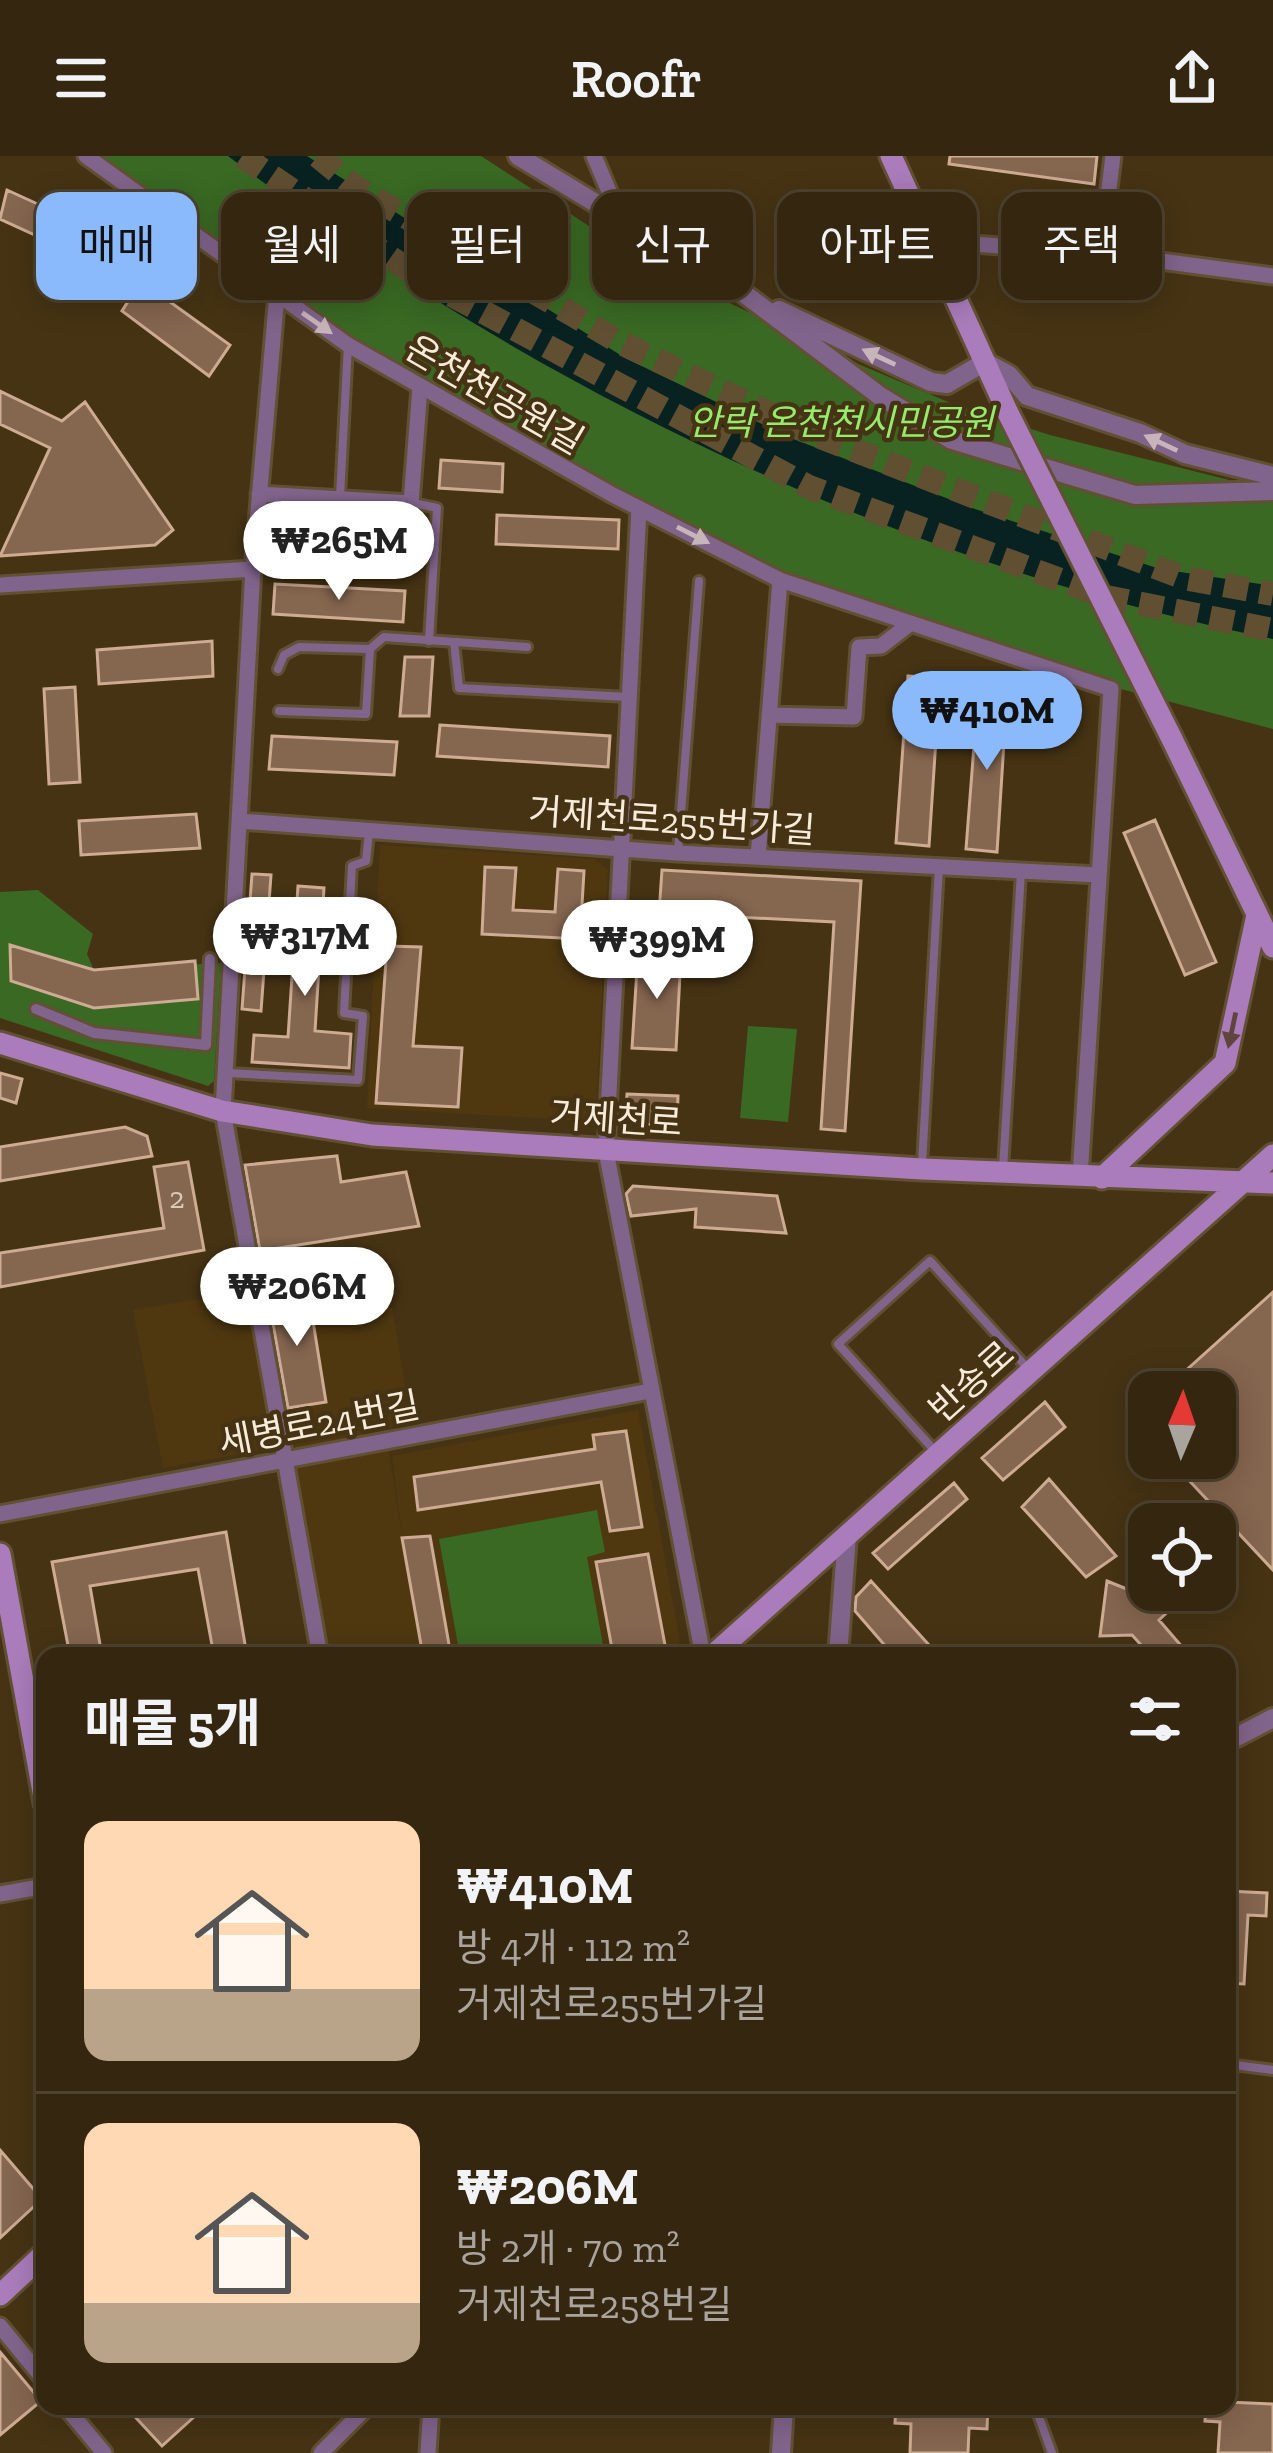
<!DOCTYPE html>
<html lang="ko">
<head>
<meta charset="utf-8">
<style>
  :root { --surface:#34260f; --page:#3c2e18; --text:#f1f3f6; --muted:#a9a59e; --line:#4e432f; --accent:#8bbafc }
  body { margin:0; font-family:"Zilla Slab","Noto Sans KR",serif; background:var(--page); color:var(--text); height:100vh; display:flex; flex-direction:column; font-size:45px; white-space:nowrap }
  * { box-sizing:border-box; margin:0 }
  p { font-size:39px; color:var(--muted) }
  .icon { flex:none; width:66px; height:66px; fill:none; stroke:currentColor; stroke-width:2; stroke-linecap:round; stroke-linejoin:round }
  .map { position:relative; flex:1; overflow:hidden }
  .panel { position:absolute; left:36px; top:1491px; width:1200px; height:768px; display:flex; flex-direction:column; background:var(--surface); border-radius:24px; box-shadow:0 6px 30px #0003,0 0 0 3px var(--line) }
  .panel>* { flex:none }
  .top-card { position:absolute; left:36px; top:36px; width:1203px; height:108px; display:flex; gap:24px }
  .needle { width:78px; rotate:2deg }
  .controls { position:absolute; left:1128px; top:1215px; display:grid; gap:24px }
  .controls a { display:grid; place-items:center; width:108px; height:108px; border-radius:24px; background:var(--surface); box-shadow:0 6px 30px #0003,0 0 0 3px var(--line); font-size:60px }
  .price { position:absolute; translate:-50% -102px; padding:0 27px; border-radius:42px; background:#fff; color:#222; font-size:39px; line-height:78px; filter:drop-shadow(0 3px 6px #0008) }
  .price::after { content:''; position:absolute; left:50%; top:72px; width:36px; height:27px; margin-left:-18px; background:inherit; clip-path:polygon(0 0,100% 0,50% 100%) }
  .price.selected { background:var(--accent); color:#111 }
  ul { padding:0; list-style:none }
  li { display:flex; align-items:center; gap:36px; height:300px; padding:0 48px }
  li+li { border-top:3px solid var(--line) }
  li span { display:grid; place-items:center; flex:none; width:336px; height:240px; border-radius:24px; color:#555 }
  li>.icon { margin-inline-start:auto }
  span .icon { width:144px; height:144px; fill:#fffc; stroke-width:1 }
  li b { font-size:51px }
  h2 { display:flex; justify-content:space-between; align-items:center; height:144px; padding:0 48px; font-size:51px }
  .pill { padding:0 42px; border-radius:24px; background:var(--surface); box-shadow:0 6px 30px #0003,0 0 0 3px var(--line); font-size:42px; line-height:108px }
  .pill.selected { background:var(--accent); color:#111 }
  header { display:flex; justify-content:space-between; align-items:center; height:156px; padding:0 48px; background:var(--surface); font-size:54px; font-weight:600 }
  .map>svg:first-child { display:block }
  .built { fill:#4f3810 }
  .green { fill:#396923 }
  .water { fill:#082222 }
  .building { fill:#85664f; stroke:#ceab93; stroke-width:3 }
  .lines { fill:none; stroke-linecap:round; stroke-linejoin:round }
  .trunk-tunnel { stroke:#614f32; stroke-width:24; stroke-dasharray:24 12; stroke-linecap:butt }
  .service-casing { stroke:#625034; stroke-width:14 }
  .pedestrian-casing { stroke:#625034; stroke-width:16 }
  .minor-casing { stroke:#625034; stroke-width:21 }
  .tertiary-casing { stroke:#625034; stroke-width:24 }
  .secondary-casing { stroke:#625034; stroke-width:27 }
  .service { stroke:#81648b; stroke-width:8 }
  .pedestrian { stroke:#81648b; stroke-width:10 }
  .minor { stroke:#81648b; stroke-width:15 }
  .tertiary { stroke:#81648b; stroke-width:18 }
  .secondary { stroke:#aa7cbb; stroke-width:21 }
  .secondary-bridge-casing { stroke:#625034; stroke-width:27; stroke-linecap:butt }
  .secondary-bridge { stroke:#aa7cbb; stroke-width:21 }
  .oneway { fill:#c8b5ba }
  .oneway2 { fill:#5f453e }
  .labels { text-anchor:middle; stroke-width:9; stroke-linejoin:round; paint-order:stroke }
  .number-label { font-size:30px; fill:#dacab7 }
  .street-label { font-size:36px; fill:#f7ebda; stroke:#463314 }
  .park-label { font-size:36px; font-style:italic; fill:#94ec6d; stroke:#463314 }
</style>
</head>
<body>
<header><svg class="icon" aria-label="menu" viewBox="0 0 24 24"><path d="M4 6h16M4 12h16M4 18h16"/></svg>Roofr<svg class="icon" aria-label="share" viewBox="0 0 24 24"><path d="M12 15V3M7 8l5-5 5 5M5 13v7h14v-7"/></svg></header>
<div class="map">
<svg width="1273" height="2297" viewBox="0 0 1273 2297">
  <rect width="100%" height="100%" fill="#463314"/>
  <path class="built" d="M 380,689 L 594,703 L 608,714 L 596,958 L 587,965 L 367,952 Z
    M 386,1112 L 411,1266 L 386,1274 L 403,1389 L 392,1300 L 638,1254 L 680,1486 L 668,1500 L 326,1500 L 287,1289 L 163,1312 L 133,1154 Z"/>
  <path class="green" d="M 93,0 L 481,0 L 646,107 L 844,202 L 953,248 L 1050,279 L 1273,335 L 1273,573 L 1121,533 L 780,420 L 425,228 L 277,134 Z
    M 38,734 L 93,778 L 87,798 L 94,814 L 221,807 L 214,925 L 208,930 L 0,862 L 0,736 Z
    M 748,870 L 797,873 L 788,966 L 740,962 Z
    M 597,1354 L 605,1396 L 587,1401 L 605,1500 L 460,1500 L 439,1383 Z"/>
  <path class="water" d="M 228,0 L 307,0 L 625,202 L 791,282 L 972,352 L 1160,413 L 1273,430 L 1273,483 C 897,407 533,233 228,0 Z"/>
  <path class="building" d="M 950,0 L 1097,0 L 1094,28 L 949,8 Z
    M 7,34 L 125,88 L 111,114 L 0,63 Z
    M 141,125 L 230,189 L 209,220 L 122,155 Z
    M 0,235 L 62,265 L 85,246 L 173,374 L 155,389 L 0,400 L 50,292 L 0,268 Z
    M 441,304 L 503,308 L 502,336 L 439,332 Z
    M 497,359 L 619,364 L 618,393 L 496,388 Z
    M 275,428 L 405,435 L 403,466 L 273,458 Z
    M 212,485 L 213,520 L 99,528 L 97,494 Z
    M 405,501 L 433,501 L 429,560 L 400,560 Z
    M 908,520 L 940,522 L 929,690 L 896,687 Z
    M 75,531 L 80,626 L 49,628 L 44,533 Z
    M 978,538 L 1007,539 L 997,696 L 966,693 Z
    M 440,569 L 610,580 L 608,611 L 437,600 Z
    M 272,580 L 397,586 L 394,619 L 269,613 Z
    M 196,658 L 200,692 L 81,699 L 79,665 Z
    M 1155,664 L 1216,806 L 1185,819 L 1124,677 Z
    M 485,711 L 516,712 L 513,754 L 555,756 L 558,713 L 584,715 L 580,783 L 482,778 Z
    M 662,714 L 861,725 L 845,975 L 821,973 L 834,766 L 659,757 Z
    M 252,718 L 271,719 L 261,855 L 242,853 Z
    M 298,730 L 324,732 L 315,875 L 351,878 L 349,912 L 252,906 L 254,879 L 288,881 Z
    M 10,789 L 94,814 L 195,805 L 198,843 L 94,852 L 11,825 Z
    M 387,790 L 421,791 L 413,890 L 462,892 L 458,951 L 376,947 Z
    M 638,797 L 681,799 L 676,894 L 632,892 Z
    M 0,917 L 22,923 L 16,947 L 0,942 Z
    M 627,938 L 678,940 L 677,970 L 634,968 L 626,958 Z
    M 125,971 L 147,980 L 152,1000 L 0,1025 L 0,991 Z
    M 337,1000 L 341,1026 L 406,1016 L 419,1070 L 260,1095 L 245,1009 Z
    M 188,1006 L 204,1094 L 0,1131 L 0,1097 L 164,1072 L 154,1011 Z
    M 633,1030 L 777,1040 L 786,1077 L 695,1071 L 696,1053 L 631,1060 L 626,1038 Z
    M 308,1134 L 326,1246 L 288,1252 L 268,1140 Z
    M 1273,1136 L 1273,1414 L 1168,1302 L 1215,1302 L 1215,1236 L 1162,1236 Z
    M 1045,1246 L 1065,1271 L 1003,1324 L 982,1302 Z
    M 626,1275 L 642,1371 L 610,1375 L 601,1326 L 418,1354 L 414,1321 L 595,1293 L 593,1279 Z
    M 1049,1323 L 1116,1400 L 1086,1421 L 1022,1351 Z
    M 954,1327 L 967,1343 L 888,1413 L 873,1397 Z
    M 226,1376 L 247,1500 L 214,1500 L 198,1413 L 90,1430 L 102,1500 L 70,1500 L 52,1406 Z
    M 430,1380 L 451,1500 L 423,1500 L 402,1382 Z
    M 648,1398 L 665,1489 L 613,1498 L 596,1406 Z
    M 871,1425 L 939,1500 L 894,1500 L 855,1455 L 856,1441 Z
    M 1107,1425 L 1139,1438 L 1191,1434 L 1159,1464 L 1190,1500 L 1151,1500 L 1132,1479 L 1100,1480 Z
    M 1227,1735 L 1267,1737 L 1266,1760 L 1248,1759 L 1244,1828 L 1227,1827 Z
    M 0,1994 L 42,2043 L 0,2082 Z
    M 0,2196 L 41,2245 L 0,2279 Z
    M 1227,2246 L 1273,2248 L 1273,2297 L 1218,2297 L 1220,2266 L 1205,2265 L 1206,2250 L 1227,2250 Z
    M 125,2250 L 206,2250 L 162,2290 Z
    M 896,2250 L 988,2250 L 987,2273 L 969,2272 L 968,2297 L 910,2297 L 911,2268 L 895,2267 Z"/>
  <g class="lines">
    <path class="trunk-tunnel" d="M 242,0 L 422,123 L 809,331 L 1106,441 L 1273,474
      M 318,0 L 355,31 L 621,187 L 810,277 L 1184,422 L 1273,438"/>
    <defs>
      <path id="service" d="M 340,341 L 348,189
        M 413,347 L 437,352 L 429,485
        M 257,381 L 435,394
        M 454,486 L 459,532 L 628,541
        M 278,513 L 284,499 L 299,491 L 370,493 L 384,481 L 527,491
        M 279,555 L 366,558 L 370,493
        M 678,695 L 699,425
        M 227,917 L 358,924 L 363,860 L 344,857 L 352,710 L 366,705 L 369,676
        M 922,1008 L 939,711
        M 1003,1013 L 1021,716
        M 935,1295 L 838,1188 L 930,1105 L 1030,1215
        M 1227,1908 L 1273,1914
        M 1035,2250 L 1052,2297"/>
      <path id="pedestrian" d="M 36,853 L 94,877 L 206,889 L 210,803"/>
      <path id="minor" d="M 86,0 L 348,189 L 613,339 L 780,424 L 1111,533 L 1080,1021
        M 594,0 L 622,66
        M 930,85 L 1101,97 L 1273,120
        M 1101,97 L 1113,0
        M 277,138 L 253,413 L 223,955 L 320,1500
        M 259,338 L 411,347 L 420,231
        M 639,352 L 606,995 L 703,1500
        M 0,429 L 253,413
        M 769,559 L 854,561 L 859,491 L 881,490 L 907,470
        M 240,665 L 677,697 L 1099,719
        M 758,701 L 780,424
        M 0,1358 L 650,1235
        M 0,1738 L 45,1730
        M 0,2170 L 45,2225
        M 65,2250 L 104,2297
        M 321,2297 L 368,2250
        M 428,2297 L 431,2250"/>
      <path id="tertiary" d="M 518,0 L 742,136 L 880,240 L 952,284 L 1135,339 L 1273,335
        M 779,154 L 931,226 L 947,228 L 985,206 L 1009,219 L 1027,240 L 1140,277 L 1185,298 L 1273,320
        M 838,1500 L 847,1379
        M 1227,1586 L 1273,1562
        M 781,2297 L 784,2250"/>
      <path id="secondary" d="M 891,0 L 1008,257
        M 1172,583 L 1273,791
        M 0,887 L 222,955 L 372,979 L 922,1013 L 1273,1027
        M 1102,1022 L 1225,907 L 1257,759
        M 0,1398 L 45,1647
        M 712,1500 L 1273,999
        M 0,2139 L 45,2097"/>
    </defs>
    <use href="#service" class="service-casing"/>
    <use href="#pedestrian" class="pedestrian-casing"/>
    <use href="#minor" class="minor-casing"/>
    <use href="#tertiary" class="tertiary-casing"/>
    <use href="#secondary" class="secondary-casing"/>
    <use href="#service" class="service"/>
    <use href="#pedestrian" class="pedestrian"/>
    <use href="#minor" class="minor"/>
    <use href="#tertiary" class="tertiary"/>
    <use href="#secondary" class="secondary"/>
    <defs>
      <path id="secondary-bridge" d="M 1008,257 L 1172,583"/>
    </defs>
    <use href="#secondary-bridge" class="secondary-bridge-casing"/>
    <use href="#secondary-bridge" class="secondary-bridge"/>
  </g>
  <defs><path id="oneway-solid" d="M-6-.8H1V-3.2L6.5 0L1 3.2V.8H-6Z" transform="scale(3)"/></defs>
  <g class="oneway">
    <use href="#oneway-solid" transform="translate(317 167) rotate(35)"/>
    <use href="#oneway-solid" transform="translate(879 201) rotate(-155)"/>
    <use href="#oneway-solid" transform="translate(1161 287) rotate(-155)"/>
    <use href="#oneway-solid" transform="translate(693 379) rotate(27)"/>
  </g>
  <use class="oneway2" href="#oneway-solid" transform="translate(1232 874) rotate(102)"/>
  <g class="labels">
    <g class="number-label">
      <text x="177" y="1052">2</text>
    </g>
    <g class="street-label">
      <text transform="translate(495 238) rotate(30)" y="13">온천천공원길</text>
      <text transform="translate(672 664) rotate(4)" y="13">거제천로255번가길</text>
      <text transform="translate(616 962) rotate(4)" y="13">거제천로</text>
      <text transform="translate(971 1225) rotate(-42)" y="13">반송로</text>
      <text transform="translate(319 1267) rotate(-11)" y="13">세병로24번길</text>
    </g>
    <g class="park-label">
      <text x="841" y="279">안락 온천천시민공원</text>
    </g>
  </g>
</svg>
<div class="controls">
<a><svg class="needle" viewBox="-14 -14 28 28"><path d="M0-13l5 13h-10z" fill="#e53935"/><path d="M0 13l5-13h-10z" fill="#a9a59e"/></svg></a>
<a><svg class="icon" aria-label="locate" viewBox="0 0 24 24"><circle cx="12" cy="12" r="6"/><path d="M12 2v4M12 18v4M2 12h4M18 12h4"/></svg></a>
</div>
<b class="price" style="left:339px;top:447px">₩265M</b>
<b class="price selected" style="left:987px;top:617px">₩410M</b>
<b class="price" style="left:305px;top:843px">₩317M</b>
<b class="price" style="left:657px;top:846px">₩399M</b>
<b class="price" style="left:297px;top:1193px">₩206M</b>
<div class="top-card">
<a class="pill selected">매매</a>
<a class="pill">월세</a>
<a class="pill">필터</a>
<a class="pill">신규</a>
<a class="pill">아파트</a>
<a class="pill">주택</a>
</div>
<section class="panel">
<h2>매물 5개<svg class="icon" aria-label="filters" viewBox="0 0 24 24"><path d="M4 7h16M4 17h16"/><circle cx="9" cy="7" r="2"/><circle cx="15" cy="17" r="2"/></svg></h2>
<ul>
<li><span style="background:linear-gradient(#ffd9b3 70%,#b9a48a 0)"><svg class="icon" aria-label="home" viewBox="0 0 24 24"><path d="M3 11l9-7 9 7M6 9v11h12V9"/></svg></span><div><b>₩410M</b><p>방 4개 · 112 m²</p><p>거제천로255번가길</p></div></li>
<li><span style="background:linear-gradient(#ffd9b3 75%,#b9a48a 0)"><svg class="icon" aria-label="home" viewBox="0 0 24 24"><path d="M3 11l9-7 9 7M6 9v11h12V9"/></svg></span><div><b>₩206M</b><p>방 2개 · 70 m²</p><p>거제천로258번길</p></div></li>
</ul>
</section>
</div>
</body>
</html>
